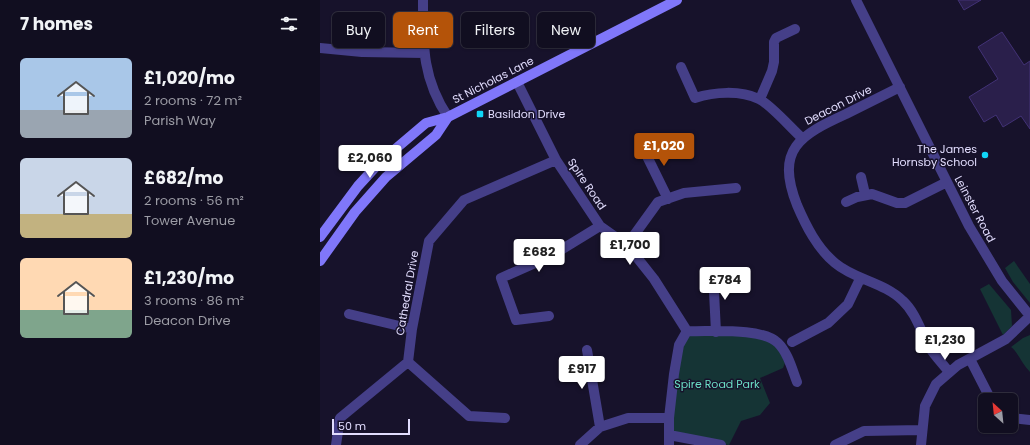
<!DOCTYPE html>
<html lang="en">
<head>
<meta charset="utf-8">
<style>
  :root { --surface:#110e20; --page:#1e1c2d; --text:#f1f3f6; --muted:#9c9ca5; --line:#302e3e; --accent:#b45309 }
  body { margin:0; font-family:Poppins,sans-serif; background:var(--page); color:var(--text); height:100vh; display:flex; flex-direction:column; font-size:15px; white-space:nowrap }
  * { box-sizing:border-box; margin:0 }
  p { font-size:13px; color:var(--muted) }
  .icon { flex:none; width:22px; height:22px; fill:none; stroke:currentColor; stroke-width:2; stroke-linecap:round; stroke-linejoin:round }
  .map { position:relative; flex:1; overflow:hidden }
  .drawer { display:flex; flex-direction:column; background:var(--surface); width:320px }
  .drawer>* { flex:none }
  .hud { position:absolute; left:12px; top:12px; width:380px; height:36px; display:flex; gap:8px }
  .needle { width:26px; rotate:333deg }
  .buttons { position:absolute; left:658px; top:393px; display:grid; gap:8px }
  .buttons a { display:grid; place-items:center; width:40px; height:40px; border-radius:6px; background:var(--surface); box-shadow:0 1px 3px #0004,0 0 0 1px var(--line); font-size:20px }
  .scale { position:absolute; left:12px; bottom:10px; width:78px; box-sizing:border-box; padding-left:4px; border:2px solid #e2ddfe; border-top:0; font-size:11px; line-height:14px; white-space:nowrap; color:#e2ddfe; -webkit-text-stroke:3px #17122b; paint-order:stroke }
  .price { position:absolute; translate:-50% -34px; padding:0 9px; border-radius:4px; background:#fff; color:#222; font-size:13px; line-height:26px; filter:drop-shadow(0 1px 2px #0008) }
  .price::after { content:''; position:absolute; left:50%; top:24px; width:12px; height:9px; margin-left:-6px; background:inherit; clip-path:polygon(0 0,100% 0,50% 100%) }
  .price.on { background:var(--accent); color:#fff }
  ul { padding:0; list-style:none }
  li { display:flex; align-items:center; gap:12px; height:100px; padding:0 20px }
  li span { display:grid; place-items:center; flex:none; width:112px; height:80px; border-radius:6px; color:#555 }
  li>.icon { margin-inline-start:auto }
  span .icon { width:48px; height:48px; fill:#fffc; stroke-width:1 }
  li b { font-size:17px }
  h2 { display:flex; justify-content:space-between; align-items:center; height:48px; padding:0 20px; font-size:17px }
  .tag { padding:0 14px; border-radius:6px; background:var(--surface); box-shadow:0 1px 3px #0004,0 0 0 1px var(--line); font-size:14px; line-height:36px }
  .tag.on { background:var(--accent); color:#fff }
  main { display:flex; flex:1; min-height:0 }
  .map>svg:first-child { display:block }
  .green { fill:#153435 }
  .building { fill:#2a1f4b; stroke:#423276 }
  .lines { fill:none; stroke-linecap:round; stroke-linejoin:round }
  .street { stroke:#453f88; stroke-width:10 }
  .secondary { stroke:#8077fa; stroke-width:10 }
  .poi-dot { fill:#10d6f7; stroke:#17122b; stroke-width:1.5 }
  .labels { text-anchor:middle; stroke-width:3; stroke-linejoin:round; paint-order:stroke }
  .street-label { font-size:11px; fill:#e2ddfe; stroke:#17122b }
  .poi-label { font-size:11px; fill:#e2ddfe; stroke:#17122b; text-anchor:start }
  .park-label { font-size:11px; fill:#6addc5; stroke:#17122b }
</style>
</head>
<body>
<main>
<section class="drawer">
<h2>7 homes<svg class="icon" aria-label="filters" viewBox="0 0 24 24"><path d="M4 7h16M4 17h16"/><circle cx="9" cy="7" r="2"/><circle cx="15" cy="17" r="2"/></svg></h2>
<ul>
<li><span style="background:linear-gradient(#a9c7e8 65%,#9aa5b1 0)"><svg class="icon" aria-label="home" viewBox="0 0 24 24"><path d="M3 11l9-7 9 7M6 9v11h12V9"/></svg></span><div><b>£1,020/mo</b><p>2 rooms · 72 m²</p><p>Parish Way</p></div></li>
<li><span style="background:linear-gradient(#c9d6e8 70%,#c2b280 0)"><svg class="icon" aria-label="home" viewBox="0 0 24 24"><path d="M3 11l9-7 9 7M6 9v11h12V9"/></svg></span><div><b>£682/mo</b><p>2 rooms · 56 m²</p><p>Tower Avenue</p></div></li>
<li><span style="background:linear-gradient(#ffd9b3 65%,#7fa58c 0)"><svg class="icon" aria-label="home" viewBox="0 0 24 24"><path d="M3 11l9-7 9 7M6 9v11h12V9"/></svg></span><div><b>£1,230/mo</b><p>3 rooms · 86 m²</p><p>Deacon Drive</p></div></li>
</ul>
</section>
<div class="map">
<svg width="710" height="445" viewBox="0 0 710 445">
  <rect width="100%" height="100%" fill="#17122b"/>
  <path class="green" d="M 694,261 L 710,284 L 710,303 L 693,282 L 685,268 Z
    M 669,284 L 691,310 L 692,326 L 683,335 L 660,289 Z
    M 367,331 L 444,335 L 457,342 L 465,363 L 463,368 L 440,378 L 450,403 L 440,415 L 421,421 L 409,445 L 349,435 L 350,402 Z
    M 710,335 L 710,372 C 702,364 698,352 691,347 L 703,338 Z"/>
  <path class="building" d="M 638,0 L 661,0 L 644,10 Z
    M 682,32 L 704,65 L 710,61 L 710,129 L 701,116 L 683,127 L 676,115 L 664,122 L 649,97 L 678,79 L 658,47 Z"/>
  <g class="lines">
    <path class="street" d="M 103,0 C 103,45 102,78 128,117
      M 536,0 L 649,226 L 682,281 L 710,316
      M 0,48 L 42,52 L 104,53
      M 361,67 L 375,98 C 394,92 420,90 439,99 C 450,104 472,129 482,138
      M 197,82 L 236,160 L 280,226 L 307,245 L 334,279 L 367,331 C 389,332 442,327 458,343 C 468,353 472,369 477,382
      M 580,87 C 562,96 544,105 526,114 C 480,135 455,149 477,205 C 486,226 497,248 515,263 C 535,280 564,282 583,301 C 596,313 601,332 610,348 C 615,356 623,364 629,372
      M 440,99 L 452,71 L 454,62 L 454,42 L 456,38 L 475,29
      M 321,144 L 348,199
      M 541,177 L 545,194
      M 526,202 L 537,197 L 552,194 L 577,203 L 585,203 L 627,182
      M 307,245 L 338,202 L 364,193 L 416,188
      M 393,272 L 396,332
      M 29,314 L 92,329
      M 229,316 L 196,320 L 181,278 L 231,256 L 280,226
      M 472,342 L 508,323 L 528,304 L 540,279
      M 267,350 L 280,427
      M 650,359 L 671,400
      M 185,418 L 149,416 L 88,362 L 92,329 L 109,241 L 144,200 L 236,160
      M 691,418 L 710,420
      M 349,435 L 401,445
      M 16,445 L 20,418 L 88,362
      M 260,445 L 280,427 L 308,418 L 349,418
      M 349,445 L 349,418 L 354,374 L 359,345 L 367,331
      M 515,445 L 544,431 L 602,430
      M 601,445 L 605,406 L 616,384 L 638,365 L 686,339 L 710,316"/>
    <path class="secondary" d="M 0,237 L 38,186 L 60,162 L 106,123 L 128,117 L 357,0
      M 0,261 L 35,212 L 66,177 L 116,135 L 128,117"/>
  </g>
  <g class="poi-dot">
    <rect x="156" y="110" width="8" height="8" rx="2"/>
    <circle cx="665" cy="155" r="4"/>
  </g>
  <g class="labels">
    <g class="street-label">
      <text transform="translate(173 80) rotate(-27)" y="4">St Nicholas Lane</text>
      <text transform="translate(518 105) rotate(-27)" y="4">Deacon Drive</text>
      <text transform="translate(267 184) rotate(56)" y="4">Spire Road</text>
      <text transform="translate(655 209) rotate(62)" y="4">Leinster Road</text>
      <text transform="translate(87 293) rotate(-80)" y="4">Cathedral Drive</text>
    </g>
    <g class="poi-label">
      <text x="168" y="118">Basildon Drive</text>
      <text x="657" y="153" text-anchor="end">The James<tspan x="657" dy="13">Hornsby School</tspan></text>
    </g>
    <g class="park-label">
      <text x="397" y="388">Spire Road Park</text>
    </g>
  </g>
</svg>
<div class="buttons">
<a><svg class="needle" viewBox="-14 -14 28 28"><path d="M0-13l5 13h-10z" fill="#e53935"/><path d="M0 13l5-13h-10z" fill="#9c9ca5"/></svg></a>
</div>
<div class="scale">50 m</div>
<b class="price on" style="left:344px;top:167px">£1,020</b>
<b class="price" style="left:50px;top:179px">£2,060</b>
<b class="price" style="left:310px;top:266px">£1,700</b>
<b class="price" style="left:219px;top:273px">£682</b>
<b class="price" style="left:405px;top:301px">£784</b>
<b class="price" style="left:625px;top:361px">£1,230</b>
<b class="price" style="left:262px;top:390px">£917</b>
<div class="hud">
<a class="tag">Buy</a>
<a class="tag on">Rent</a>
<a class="tag">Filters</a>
<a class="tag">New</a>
</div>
</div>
</main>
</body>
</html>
